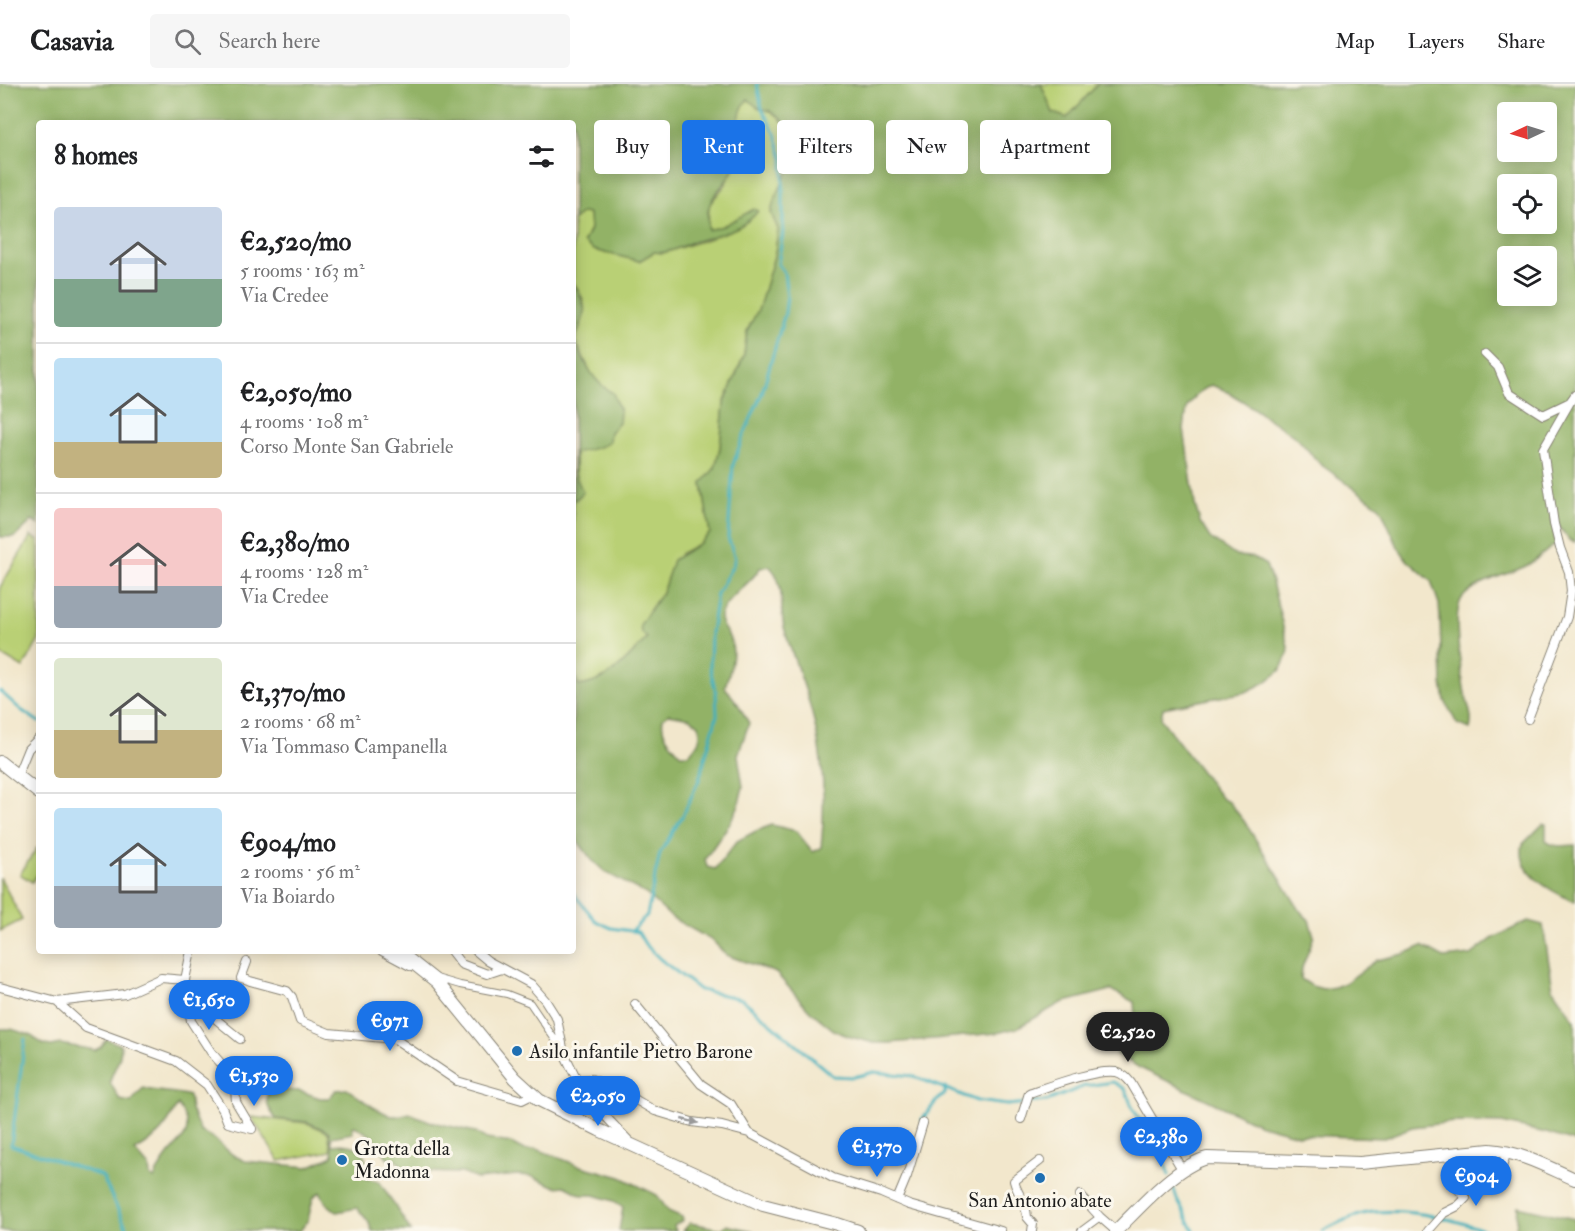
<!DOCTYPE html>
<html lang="en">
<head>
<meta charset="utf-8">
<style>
  :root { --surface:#fff; --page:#f6f6f6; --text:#202124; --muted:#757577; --line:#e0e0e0; --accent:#1a73e8 }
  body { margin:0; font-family:"IM FELL Double Pica",serif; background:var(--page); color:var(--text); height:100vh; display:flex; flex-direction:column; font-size:22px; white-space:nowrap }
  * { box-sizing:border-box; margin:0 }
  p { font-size:20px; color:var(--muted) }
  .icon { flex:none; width:33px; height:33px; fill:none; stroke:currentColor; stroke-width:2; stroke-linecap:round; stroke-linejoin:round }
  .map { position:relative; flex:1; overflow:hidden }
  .panel { position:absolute; left:36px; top:36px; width:540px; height:834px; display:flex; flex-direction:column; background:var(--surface); border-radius:6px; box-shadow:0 3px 15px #0003 }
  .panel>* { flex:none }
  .guide { position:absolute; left:594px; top:36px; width:570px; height:54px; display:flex; gap:12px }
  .needle { width:39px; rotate:266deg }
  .fabs { position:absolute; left:1497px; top:18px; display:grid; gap:12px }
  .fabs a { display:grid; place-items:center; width:60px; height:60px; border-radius:6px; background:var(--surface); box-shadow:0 3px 15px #0003; font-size:30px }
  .price { position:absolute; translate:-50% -51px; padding:0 14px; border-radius:21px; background:var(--accent); color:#fff; font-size:20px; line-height:39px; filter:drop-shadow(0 2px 3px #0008) }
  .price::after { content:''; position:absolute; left:50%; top:36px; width:18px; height:14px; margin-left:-9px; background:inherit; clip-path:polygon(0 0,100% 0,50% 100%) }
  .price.current { background:#222; color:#fff }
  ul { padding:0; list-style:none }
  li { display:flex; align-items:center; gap:18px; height:150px; padding:0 18px }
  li+li { border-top:2px solid var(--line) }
  li span { display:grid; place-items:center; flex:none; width:168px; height:120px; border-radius:6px; color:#555 }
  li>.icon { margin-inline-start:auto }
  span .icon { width:72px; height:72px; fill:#fffc; stroke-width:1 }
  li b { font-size:26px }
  h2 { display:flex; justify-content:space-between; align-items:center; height:72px; padding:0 18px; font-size:26px }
  .tag { padding:0 21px; border-radius:6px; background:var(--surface); box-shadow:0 3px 15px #0003; font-size:21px; line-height:54px }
  .tag.current { background:var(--accent); color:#fff }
  header { display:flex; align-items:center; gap:36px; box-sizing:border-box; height:84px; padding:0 30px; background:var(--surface); border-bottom:2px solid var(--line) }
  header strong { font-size:28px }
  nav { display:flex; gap:33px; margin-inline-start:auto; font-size:21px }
  .search { width:420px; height:54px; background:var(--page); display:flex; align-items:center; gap:15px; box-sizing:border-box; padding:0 21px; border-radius:6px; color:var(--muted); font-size:22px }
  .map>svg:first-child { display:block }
  .green { fill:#b9d074; stroke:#6a7648; stroke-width:1.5 }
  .forest { fill:#92b266; stroke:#576741; stroke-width:1.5; fill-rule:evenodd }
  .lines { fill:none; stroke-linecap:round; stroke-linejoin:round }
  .stream { stroke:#40b0bc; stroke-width:3 }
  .pedestrian-casing { stroke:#878274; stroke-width:8 }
  .minor-casing { stroke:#878274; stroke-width:10 }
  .secondary-casing { stroke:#878274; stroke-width:14 }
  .pedestrian { stroke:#fff; stroke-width:6 }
  .minor { stroke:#fff; stroke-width:8 }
  .secondary { stroke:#fff; stroke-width:12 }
  .oneway { fill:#999 }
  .poi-dot { fill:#1f6fb2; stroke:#fbf7ec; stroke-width:2 }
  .labels { text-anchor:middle; stroke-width:6; stroke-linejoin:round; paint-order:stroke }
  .poi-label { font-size:20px; fill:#1c1c1c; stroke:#fbf7ec; text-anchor:start }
</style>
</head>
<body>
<header>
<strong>Casavia</strong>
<div class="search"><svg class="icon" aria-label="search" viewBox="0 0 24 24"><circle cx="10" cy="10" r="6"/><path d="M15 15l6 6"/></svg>Search here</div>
<nav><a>Map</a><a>Layers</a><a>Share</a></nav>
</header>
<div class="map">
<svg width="1575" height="1147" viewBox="0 0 1575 1147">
  <rect width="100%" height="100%" fill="#fbf7ec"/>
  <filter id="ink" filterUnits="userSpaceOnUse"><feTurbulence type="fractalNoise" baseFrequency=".0167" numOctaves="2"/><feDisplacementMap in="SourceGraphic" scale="12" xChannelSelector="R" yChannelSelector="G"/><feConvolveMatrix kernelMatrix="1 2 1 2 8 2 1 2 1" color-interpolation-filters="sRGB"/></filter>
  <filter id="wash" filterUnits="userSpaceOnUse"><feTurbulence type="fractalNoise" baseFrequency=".008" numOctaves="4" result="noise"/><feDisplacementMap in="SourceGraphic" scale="24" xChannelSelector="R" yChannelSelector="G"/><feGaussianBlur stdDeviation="1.35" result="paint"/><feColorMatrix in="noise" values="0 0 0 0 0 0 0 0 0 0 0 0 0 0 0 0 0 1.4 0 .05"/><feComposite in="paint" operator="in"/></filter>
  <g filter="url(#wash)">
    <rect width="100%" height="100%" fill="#f2e7cc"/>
    <path class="green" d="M 1041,0 L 1098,0 L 1067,34 L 1053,29 Z
      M 748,14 L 757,23 L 770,27 L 780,34 L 795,52 L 799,64 L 797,74 L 786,91 L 773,120 L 771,129 L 778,145 L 775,169 L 759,224 L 747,247 L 744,271 L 724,320 L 720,364 L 715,384 L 702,400 L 710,449 L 700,459 L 681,469 L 668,491 L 663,507 L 647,530 L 647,554 C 627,575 609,599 578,602 L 573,575 L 573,415 L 575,415 L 578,398 L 575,390 L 575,369 C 585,365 601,365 608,358 L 610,348 L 619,339 L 604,305 L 593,293 L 575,256 L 585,229 L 583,215 L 573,198 L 573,136 L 582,129 L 589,130 L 590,145 L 584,158 L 594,166 L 639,177 L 654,168 L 663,169 L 711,154 L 751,128 L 723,142 L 708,146 L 709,121 L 726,100 L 741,22 Z
      M 31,452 L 39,457 L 39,556 L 23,584 L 0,570 L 0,503 Z
      M 37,764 L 39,766 L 39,788 L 32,798 L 20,790 Z
      M 0,793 L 22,836 L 0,847 Z
      M 251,1033 L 307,1039 L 328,1048 L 331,1067 L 279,1077 Z"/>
    <path class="forest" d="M 0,0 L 1041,0 L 1053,29 L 1067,34 L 1098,0 L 1575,0 L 1575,458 L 1570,457 L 1552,434 L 1556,460 C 1546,467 1536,476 1526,482 C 1507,491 1478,497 1463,513 C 1451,526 1461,586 1464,604 C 1466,618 1474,631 1470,645 L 1457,640 L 1445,617 L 1442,600 L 1440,534 L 1439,520 L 1431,497 L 1407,476 L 1398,463 L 1380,423 L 1320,380 L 1298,355 L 1241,316 L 1224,306 L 1211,301 L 1198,309 L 1187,323 L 1184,345 L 1195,421 L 1200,438 L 1210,454 L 1236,472 L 1252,473 L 1266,481 L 1272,498 L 1289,567 L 1280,587 L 1264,599 L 1246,608 L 1163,624 L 1161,635 L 1222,715 L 1229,718 L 1244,737 L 1301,828 L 1309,836 L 1314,852 L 1302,884 L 1301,895 L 1312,902 L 1323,905 L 1335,903 L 1345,899 L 1377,876 L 1404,870 L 1422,862 L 1444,874 L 1471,871 L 1492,855 L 1528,837 L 1543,841 L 1553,905 L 1575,937 L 1575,1058 L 1546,1049 L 1502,1039 L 1454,1038 L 1412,1043 L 1384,1054 L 1298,1051 L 1258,1040 L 1138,983 L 1116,969 L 1136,946 L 1134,918 L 1111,906 L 1061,919 L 1017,944 L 997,949 L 890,959 L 874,959 L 851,953 L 835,947 L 810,927 L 776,889 L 726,871 L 713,857 L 672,834 L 646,810 L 605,788 L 592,776 L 573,751 L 573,575 L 578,602 C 609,599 627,575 647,554 L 641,548 L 640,541 L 663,507 L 673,476 L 700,459 L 710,449 L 702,399 L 715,384 L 720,364 L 724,320 L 744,271 L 747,247 L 759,224 L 775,169 L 778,145 L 771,129 L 773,120 L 786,91 L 797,74 L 799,64 L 795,52 L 780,34 L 770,27 L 757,23 L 748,15 C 733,31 741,58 736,78 C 732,96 714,106 709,123 C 706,130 709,139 708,146 L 723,142 L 754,125 L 758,127 C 742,148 713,151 690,159 C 677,164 668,170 654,168 L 639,177 L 594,166 L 584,158 L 590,145 L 589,130 L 582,129 L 573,136 L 573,39 L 39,39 L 39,441 L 32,437 L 15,453 L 0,453 ZM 1508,28 L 1546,28 L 1546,68 L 1508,68 ZM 1508,100 L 1546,100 L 1546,140 L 1508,140 ZM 1508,172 L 1546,172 L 1546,212 L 1508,212 ZM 769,482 C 786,497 779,523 784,543 C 791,570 803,595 810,622 C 823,667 826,717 821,764 L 813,768 L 796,747 L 772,741 L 756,747 L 737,757 L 715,785 L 707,783 L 705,775 L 730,739 L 738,723 L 743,703 L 738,671 L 749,639 L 738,620 L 725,603 C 729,589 735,575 732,561 C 730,549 715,539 722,527 C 731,509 750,501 760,484 ZM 669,630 L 690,634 L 699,641 C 702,655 698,660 689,670 L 680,670 C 670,658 660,650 663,634 Z
      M 573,198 C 590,227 585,227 575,257 C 584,277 593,299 613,309 L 620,328 L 619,339 L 610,348 L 609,358 C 601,365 586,365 575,369 L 575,390 L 583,409 L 575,416 L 573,415 Z
      M 1543,740 L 1546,740 L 1546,756 C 1553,765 1565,761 1575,761 L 1575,818 C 1553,808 1515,790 1523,760 Z
      M 0,945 L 11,945 L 30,951 L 44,961 L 52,962 L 60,960 L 95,966 L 101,963 L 106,955 L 121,961 C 121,981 113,982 110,998 L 120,1016 L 131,1018 L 143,1004 C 159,1009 174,1007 189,1012 L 191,1025 L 200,1047 L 213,1054 L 233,1071 L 245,1077 L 308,1083 L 333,1072 L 329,1048 L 307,1038 L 276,1035 C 268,1024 264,1018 269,1005 L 300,1007 L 320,1014 L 329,1014 L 336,1006 L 347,1005 L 375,1024 L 391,1032 L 399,1032 L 409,1029 L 432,1038 L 475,1048 L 486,1055 L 511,1059 L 524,1066 L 537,1065 L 577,1081 L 621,1093 L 657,1111 L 668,1127 L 682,1133 L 683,1136 L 674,1142 L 676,1147 L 619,1147 L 623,1123 L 614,1117 L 594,1111 L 582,1111 L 565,1102 L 556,1103 L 531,1092 L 517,1091 L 477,1095 L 462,1089 L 421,1088 L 404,1083 L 395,1076 L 388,1075 L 373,1053 L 355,1042 L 352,1043 L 353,1049 L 331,1053 L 332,1061 C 357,1057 371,1068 365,1094 L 379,1097 L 411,1147 L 372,1147 L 368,1137 L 357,1124 L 337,1128 L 326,1119 L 320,1108 L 313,1114 L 308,1136 L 300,1147 L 0,1147 ZM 178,1021 C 197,1051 182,1052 166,1074 C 161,1080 157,1088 154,1095 L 150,1092 L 149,1083 L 135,1067 C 148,1060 160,1050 168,1038 C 172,1032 173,1027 178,1021 Z
      M 1518,1122 L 1575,1135 L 1575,1147 L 1516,1146 Z
      M 690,1139 L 722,1145 L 726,1141 L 754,1147 L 683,1147 Z"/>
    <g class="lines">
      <path class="stream" d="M 0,607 L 21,626 L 39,638
        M 573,809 L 596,837 L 611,844 L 638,848 L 645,860 L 660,875 L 700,906 L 742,915 L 833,992 L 854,993 L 874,988 L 913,992 L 977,1017 L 1007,1021 L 1047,1017 L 1085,1002 L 1113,998 L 1125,1005 L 1133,1025 L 1160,1066 L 1169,1091
        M 633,846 L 647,831 L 660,769 L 683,731 L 699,696 L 717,631 L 716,609 L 710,584 L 711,549 L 717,510 L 733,481 L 735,474 L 728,454 L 733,381 L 742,355 L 762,309 L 785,229 L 787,212 L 784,188 L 778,180 L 783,148 L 783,75 L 775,49 L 762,25 L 757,0
        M 25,955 L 11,1061 L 102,1092 L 128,1147
        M 922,1036 L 938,1015 L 945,1010 L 945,1003
        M 1172,1100 L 1177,1115 L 1194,1147
        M 1322,1147 C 1337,1139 1356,1130 1374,1128 C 1412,1125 1451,1134 1487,1147"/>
    </g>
  </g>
  <g filter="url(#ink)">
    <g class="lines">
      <defs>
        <path id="pedestrian" d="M 436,894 L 460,901 L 507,910 L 530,919 L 562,966
          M 1081,1147 L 1100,1133"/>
        <path id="minor" d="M 1485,270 L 1498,283 L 1509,309 L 1543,331 L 1570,318 L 1575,311
          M 1528,635 L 1567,533 L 1571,507 L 1569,488 L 1560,464 L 1554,440 L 1543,365 L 1570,318
          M 17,692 L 28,665 L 39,654
          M 191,867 L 185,896 L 191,937 L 211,968 L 225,984
          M 382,867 L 410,882
          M 451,867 L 461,880 L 487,890 L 502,885
          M 476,867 L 488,877 L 531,900 L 545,916 L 557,935 L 564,969 L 584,1010 L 630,1058
          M 247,878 L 241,894 L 248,896
          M 250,897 L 287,907 L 292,913 L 300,937 L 329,949 L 395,955 L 457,997 L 522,1016 L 532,1011
          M 0,903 L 57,918 L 125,910 L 161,894 L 185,896
          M 57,918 L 86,944 L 176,977 L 207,1001 L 223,1026 L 228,1039 L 252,1045
          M 189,918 L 205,918 L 217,936 L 240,955
          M 635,920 L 701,1000 L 731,1020 L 749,1049
          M 229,989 L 235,1004 L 236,1018 L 252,1045
          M 577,996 L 591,995 L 617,1005 L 655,1027 L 692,1038 L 722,1042 L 749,1049 L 833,1094 L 881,1109 L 909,1121 L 1001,1147
          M 554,1024 L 576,1013 L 582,1007
          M 1021,1035 L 1029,1009 C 1050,1002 1095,985 1116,988 C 1123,990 1126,993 1131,999 L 1183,1087
          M 1483,1088 L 1492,1083 L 1502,1083 L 1507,1067
          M 1080,1111 L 1100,1133 L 1116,1147
          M 897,1116 L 907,1092 L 923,1039
          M 1032,1147 L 1033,1140 L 1027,1133 C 1026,1117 1018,1112 1014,1097 L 1040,1077
          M 1428,1147 L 1444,1129 L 1458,1122 L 1466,1114 L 1458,1105"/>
        <path id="secondary" d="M 0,678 L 39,709
          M 398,867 L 437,898 L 515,994 L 539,1016 L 599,1046 L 763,1121 L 837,1140 L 858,1147
          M 1116,1147 C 1139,1124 1175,1083 1207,1074 L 1360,1079 L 1490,1066 C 1521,1068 1547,1083 1575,1095"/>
      </defs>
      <use href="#pedestrian" class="pedestrian-casing"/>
      <use href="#minor" class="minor-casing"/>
      <use href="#secondary" class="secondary-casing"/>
      <use href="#pedestrian" class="pedestrian"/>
      <use href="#minor" class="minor"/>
      <use href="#secondary" class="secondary"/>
    </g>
    <defs><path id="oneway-solid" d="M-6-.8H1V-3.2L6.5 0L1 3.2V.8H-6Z" transform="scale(1.5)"/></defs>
    <use class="oneway" href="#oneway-solid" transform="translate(690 1037) rotate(13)"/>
  </g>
  <g class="poi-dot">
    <circle cx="517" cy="967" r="6"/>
    <circle cx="342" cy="1076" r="6"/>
    <circle cx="1040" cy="1094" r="6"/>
  </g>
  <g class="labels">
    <g class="poi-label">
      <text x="529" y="974">Asilo infantile Pietro Barone</text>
      <text x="354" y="1071">Grotta della<tspan x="354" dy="23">Madonna</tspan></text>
      <text x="1040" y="1123" text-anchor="middle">San Antonio abate</text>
    </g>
  </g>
</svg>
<div class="fabs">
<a><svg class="needle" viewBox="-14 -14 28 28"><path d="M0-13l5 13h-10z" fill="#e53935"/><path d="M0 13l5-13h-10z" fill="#757577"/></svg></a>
<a><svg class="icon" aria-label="locate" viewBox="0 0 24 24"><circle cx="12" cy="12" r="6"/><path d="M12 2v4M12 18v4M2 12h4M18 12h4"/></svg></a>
<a><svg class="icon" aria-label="layers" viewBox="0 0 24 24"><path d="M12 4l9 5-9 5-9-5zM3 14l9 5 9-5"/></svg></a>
</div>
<b class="price" style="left:209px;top:947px">€1,650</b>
<b class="price" style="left:390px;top:968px">€971</b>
<b class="price current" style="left:1128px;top:979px">€2,520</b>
<b class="price" style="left:254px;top:1023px">€1,530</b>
<b class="price" style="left:598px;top:1043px">€2,050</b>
<b class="price" style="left:1161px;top:1084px">€2,380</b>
<b class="price" style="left:877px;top:1094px">€1,370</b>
<b class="price" style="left:1476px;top:1123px">€904</b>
<div class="guide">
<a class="tag">Buy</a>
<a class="tag current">Rent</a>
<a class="tag">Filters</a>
<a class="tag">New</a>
<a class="tag">Apartment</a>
</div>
<section class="panel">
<h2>8 homes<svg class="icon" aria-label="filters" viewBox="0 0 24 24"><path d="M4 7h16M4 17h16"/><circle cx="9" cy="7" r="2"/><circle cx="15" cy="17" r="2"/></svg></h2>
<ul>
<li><span style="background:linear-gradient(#c9d6e8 60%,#7fa58c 0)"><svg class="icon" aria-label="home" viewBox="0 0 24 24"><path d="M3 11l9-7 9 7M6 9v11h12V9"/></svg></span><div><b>€2,520/mo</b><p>5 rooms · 163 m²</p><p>Via Credee</p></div></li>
<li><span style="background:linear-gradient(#bfe0f5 70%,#c2b280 0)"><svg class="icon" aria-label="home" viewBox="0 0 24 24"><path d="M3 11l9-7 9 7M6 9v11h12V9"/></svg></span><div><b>€2,050/mo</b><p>4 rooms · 108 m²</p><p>Corso Monte San Gabriele</p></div></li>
<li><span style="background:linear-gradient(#f6c9c9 65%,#9aa5b1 0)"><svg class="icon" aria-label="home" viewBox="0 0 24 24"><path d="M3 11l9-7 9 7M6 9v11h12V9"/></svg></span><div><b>€2,380/mo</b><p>4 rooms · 128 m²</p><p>Via Credee</p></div></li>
<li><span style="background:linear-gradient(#dfe7d0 60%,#c2b280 0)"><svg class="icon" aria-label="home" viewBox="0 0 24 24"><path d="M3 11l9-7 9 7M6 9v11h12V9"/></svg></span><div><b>€1,370/mo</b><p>2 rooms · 68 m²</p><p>Via Tommaso Campanella</p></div></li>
<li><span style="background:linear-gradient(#bfe0f5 65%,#9aa5b1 0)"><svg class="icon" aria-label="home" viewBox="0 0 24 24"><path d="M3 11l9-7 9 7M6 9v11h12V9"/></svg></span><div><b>€904/mo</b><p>2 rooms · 56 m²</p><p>Via Boiardo</p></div></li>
</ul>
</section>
</div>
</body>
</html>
